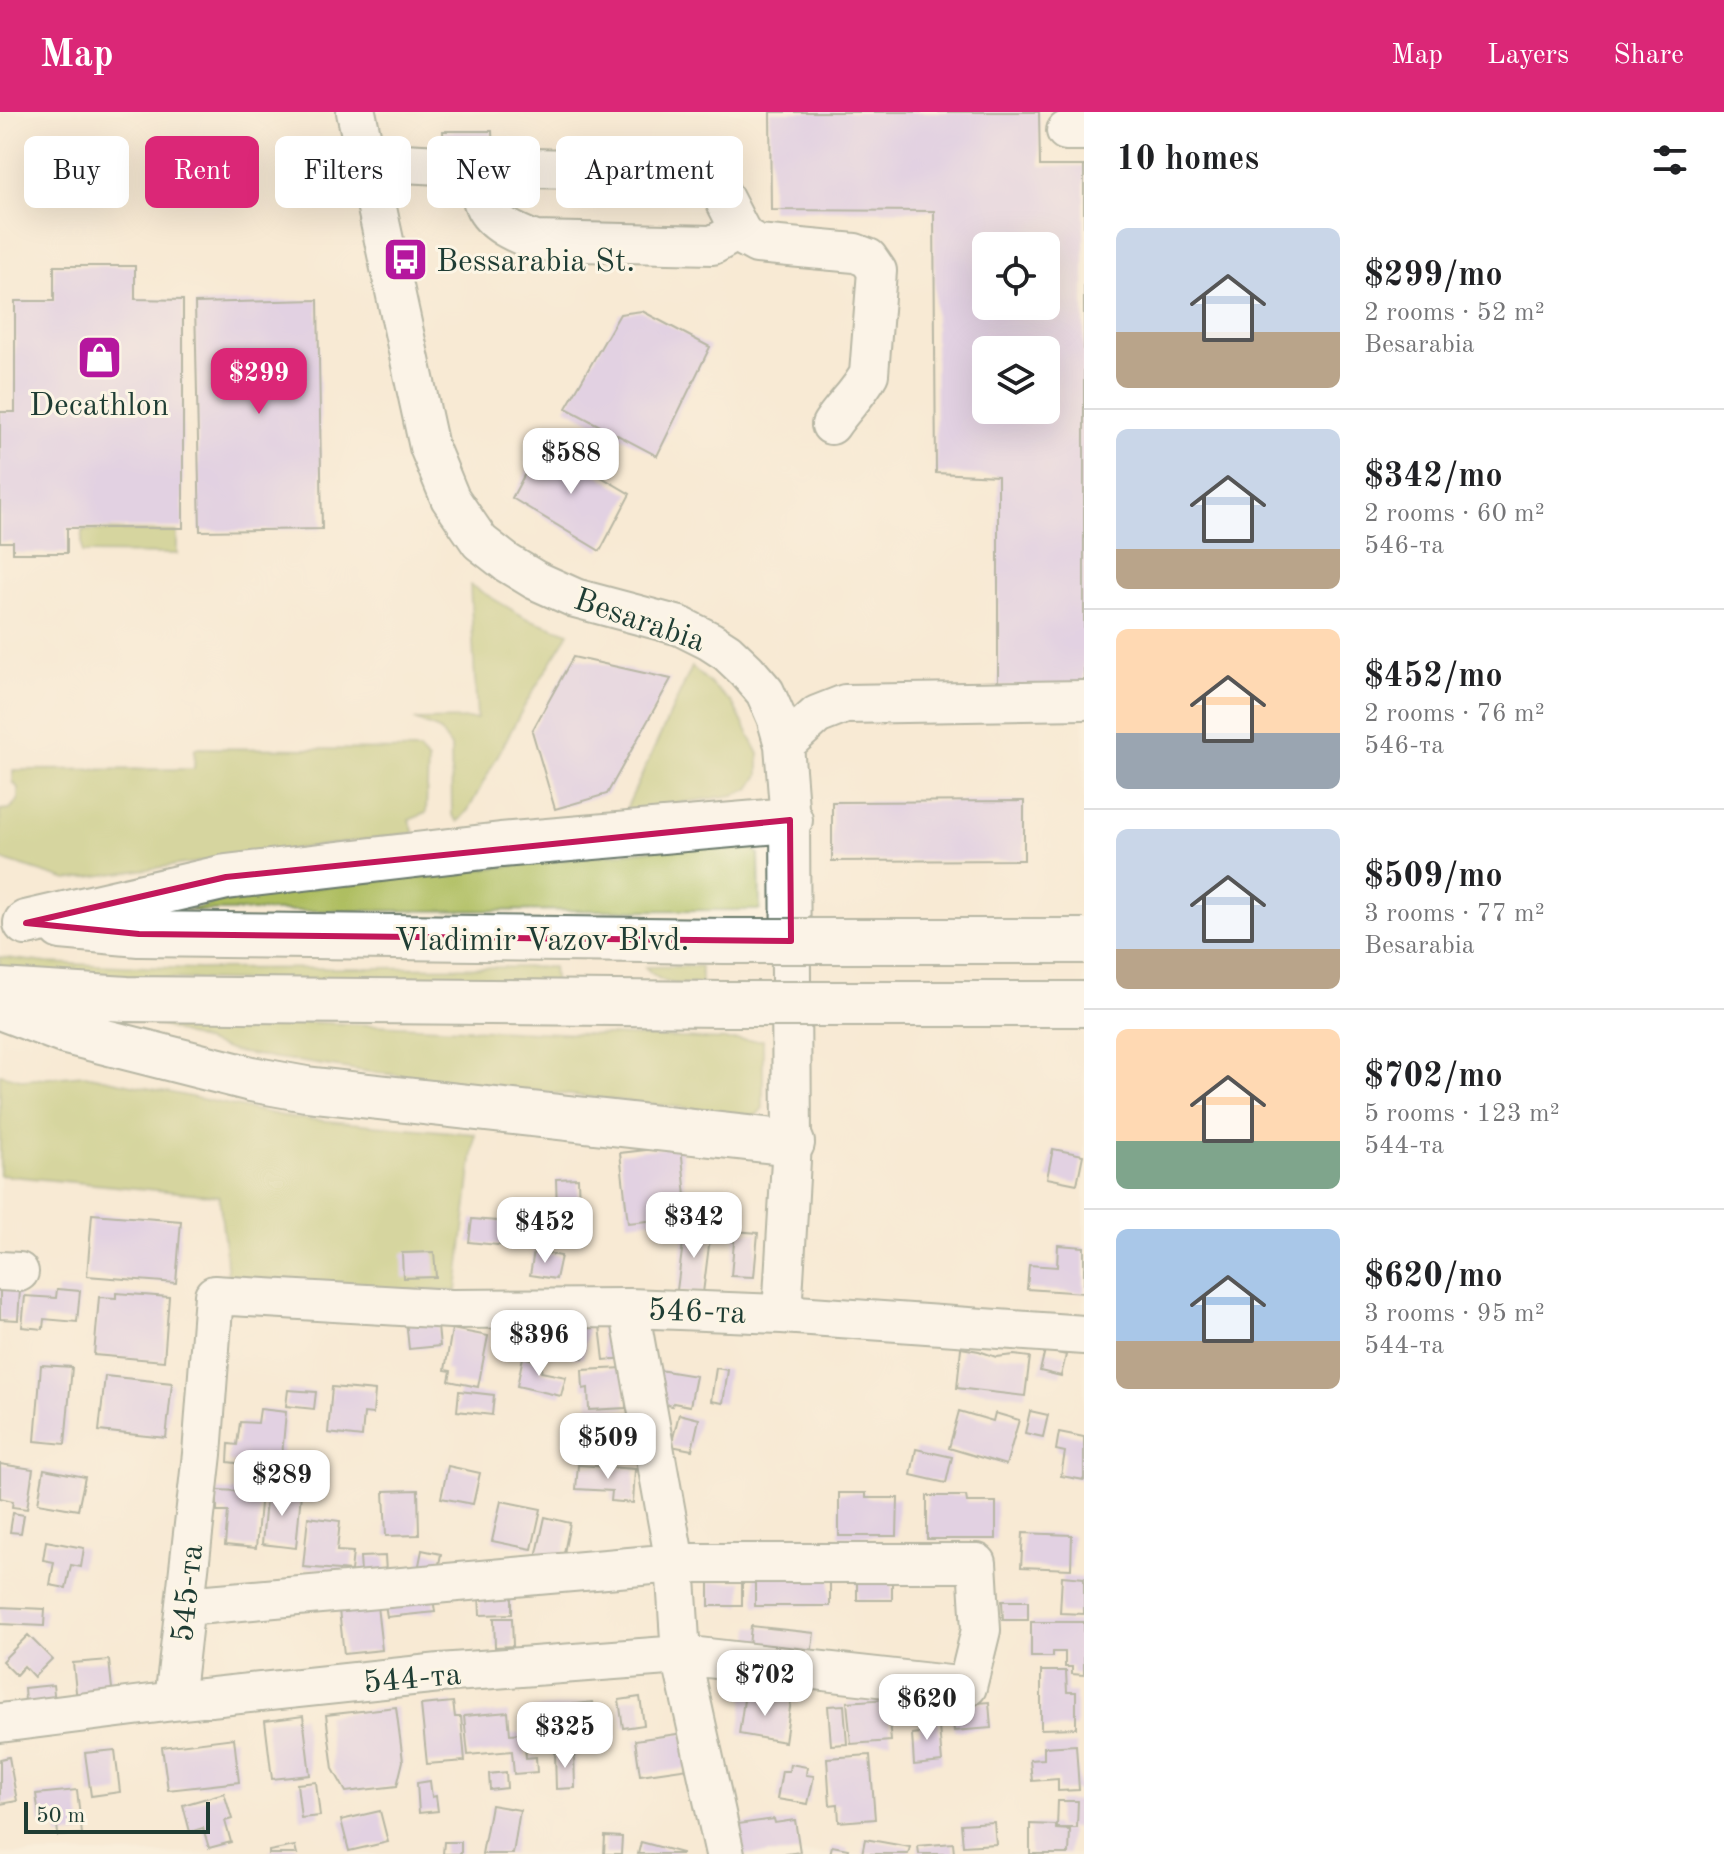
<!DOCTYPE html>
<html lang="en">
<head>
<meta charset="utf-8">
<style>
  :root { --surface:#fff; --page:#f6f6f6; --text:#202124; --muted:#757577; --line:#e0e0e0; --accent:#db2777 }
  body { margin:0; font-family:"Old Standard TT",serif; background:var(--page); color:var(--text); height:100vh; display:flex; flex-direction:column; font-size:30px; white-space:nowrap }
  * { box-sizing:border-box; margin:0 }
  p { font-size:26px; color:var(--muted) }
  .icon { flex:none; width:44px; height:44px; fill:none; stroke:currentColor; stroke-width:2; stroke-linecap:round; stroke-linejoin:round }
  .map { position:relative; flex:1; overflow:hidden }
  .side { display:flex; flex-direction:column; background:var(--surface); width:640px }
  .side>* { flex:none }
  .banner { position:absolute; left:24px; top:24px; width:760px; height:72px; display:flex; gap:16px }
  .buttons { position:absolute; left:972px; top:120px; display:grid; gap:16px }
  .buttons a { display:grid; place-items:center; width:88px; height:88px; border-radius:12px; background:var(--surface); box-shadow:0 8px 32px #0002; font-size:40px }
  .scale { position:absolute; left:24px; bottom:20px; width:186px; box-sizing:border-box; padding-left:8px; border:4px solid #1f3d34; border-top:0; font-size:22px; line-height:28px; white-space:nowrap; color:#1f3d34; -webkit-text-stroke:6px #fcf5e5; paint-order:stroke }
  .price { position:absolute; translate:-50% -68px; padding:0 18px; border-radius:16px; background:#fff; color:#222; font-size:26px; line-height:52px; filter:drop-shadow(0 2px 4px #0008) }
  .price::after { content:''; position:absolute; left:50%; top:48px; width:24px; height:18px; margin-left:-12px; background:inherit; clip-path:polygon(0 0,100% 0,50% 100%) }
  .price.selected { background:var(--accent); color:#fff }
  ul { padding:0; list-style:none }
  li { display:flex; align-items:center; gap:24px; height:200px; padding:0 32px }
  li+li { border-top:2px solid var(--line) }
  li span { display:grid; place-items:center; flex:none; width:224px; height:160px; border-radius:12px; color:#555 }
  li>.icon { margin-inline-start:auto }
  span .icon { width:96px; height:96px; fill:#fffc; stroke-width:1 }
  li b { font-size:34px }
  h2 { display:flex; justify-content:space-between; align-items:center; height:96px; padding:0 32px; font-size:34px }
  .pill { padding:0 28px; border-radius:12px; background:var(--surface); box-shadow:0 8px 32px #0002; font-size:28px; line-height:72px }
  .pill.selected { background:var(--accent); color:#fff }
  header { display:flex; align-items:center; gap:48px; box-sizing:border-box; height:112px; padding:0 40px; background:var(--accent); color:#fff }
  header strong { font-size:38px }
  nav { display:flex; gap:44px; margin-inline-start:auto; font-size:28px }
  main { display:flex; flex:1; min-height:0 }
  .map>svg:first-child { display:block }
  .green { fill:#adbd5f; stroke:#667d4a; stroke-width:2 }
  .building { fill:#c8b4f3; fill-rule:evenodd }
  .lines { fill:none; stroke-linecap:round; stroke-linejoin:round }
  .minor-casing { stroke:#6b7a6c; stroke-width:42 }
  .major-casing { stroke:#6b7a6c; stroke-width:48 }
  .minor { stroke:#fff; stroke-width:38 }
  .major { stroke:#fff; stroke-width:44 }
  .major-bridge-casing { stroke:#6b7a6c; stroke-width:48; stroke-linecap:butt }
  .major-bridge { stroke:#fff; stroke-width:44 }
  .marked { fill:none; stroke:#c2185b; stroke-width:6; stroke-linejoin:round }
  .labels { text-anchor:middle; stroke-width:6; stroke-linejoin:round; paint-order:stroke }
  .poi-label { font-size:32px; fill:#1f3d34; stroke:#fcf5e5; text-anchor:start }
  .street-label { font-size:32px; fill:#1f3d34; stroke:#fcf5e5 }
</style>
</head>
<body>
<header>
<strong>Map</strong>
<nav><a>Map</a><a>Layers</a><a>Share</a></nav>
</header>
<main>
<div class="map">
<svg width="1084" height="1742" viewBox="0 0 1084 1742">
  <rect width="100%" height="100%" fill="#fcf5e5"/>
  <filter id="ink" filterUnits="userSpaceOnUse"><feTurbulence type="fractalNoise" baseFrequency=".0125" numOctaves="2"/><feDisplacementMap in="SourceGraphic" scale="16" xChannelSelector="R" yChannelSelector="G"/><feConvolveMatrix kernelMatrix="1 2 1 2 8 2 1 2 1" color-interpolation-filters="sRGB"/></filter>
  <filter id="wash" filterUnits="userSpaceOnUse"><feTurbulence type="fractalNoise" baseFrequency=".006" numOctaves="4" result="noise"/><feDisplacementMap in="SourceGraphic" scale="32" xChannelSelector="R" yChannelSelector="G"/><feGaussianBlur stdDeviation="1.8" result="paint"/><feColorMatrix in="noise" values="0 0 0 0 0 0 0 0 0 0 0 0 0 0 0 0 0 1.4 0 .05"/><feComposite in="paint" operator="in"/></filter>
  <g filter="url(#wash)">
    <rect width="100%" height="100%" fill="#f8ead4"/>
    <path class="green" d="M 82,418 L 177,420 L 177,442 L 82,441 Z
      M 470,473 L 526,506 L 569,521 L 526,591 L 469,697 L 458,710 L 452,703 L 451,635 L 439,618 L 414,608 L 477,607 Z
      M 692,555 L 733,592 L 759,642 L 759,663 L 750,677 L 734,683 L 625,699 Z
      M 195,636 L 419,638 L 428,649 L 426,701 L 409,708 L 414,721 L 67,768 L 0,747 L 0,698 L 10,697 L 18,688 L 18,676 L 13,670 L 13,658 L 194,657 Z
      M 738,728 L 750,731 L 759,743 L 760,798 L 184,799 L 249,783 Z
      M 0,845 L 47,851 L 199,857 L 553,855 L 555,876 L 0,863 Z
      M 701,854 L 701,872 C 675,872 664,875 645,855 Z
      M 136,903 L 727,928 L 763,928 L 763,996 L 757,1003 L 746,1003 L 371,960 L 235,940 L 183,922 Z
      M 0,962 L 24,968 L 85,963 L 293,1006 L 475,1022 L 457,1179 L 263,1175 L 228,1162 L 219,1084 L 0,1063 Z"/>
    <g id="blocks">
      <path class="building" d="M 770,0 L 1039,0 L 1040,54 L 1084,54 L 1084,574 L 998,574 L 998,364 L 936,361 L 934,99 L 771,98 ZM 986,134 L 1046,134 L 1046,194 L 986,194 ZM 986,238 L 1046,238 L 1046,298 L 986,298 Z
        M 443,19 L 492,19 L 493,45 L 444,45 Z
        M 54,154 L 135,154 L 135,187 L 183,188 L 183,416 L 67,416 L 67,441 L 13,441 L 13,430 L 0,430 L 0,300 L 15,300 L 15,189 L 54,189 Z
        M 318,188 L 322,417 L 200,419 L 195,191 Z
        M 642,199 L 710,235 L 657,344 L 566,296 L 620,202 Z
        M 542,330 L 630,382 L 600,439 L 512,386 Z
        M 573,545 L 671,567 L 607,682 L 555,697 L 532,619 Z
        M 1024,689 L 1024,748 L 832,749 L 832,690 Z
        M 681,1034 L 688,1105 L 628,1111 L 620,1041 Z
        M 1053,1037 L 1083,1043 L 1077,1072 L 1047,1066 Z
        M 578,1066 L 580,1130 L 558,1130 L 556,1067 Z
        M 92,1102 L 181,1109 L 176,1171 L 87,1164 Z
        M 472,1107 L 509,1110 L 507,1134 L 469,1130 Z
        M 685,1115 L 711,1118 L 703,1181 L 677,1178 Z
        M 735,1119 L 758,1121 L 754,1165 L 731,1164 Z
        M 1058,1133 L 1084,1135 L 1084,1181 L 1027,1177 L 1029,1153 L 1057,1155 Z
        M 534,1139 L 561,1144 L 556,1167 L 530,1163 Z
        M 434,1140 L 436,1165 L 403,1166 L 402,1141 Z
        M 0,1176 L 20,1178 L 18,1208 L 0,1207 Z
        M 57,1177 L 80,1179 L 77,1210 L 44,1207 L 43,1217 L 22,1215 L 25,1184 L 56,1186 Z
        M 116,1181 L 169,1185 L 164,1249 L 94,1243 L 99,1185 L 116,1186 Z
        M 437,1205 L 440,1234 L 409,1237 L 406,1208 Z
        M 622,1211 L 626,1246 L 604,1248 L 600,1214 Z
        M 576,1214 L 588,1216 L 583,1246 L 572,1245 Z
        M 452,1217 L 488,1224 L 478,1275 L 449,1269 L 451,1259 L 445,1258 Z
        M 961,1236 L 979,1239 L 996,1245 L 1014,1243 L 1030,1245 L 1025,1284 L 957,1276 Z
        M 1045,1238 L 1066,1243 L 1061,1264 L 1040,1259 Z
        M 523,1245 L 543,1250 L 541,1260 L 566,1265 L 561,1284 L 517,1274 Z
        M 41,1253 L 72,1255 L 65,1332 L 35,1329 Z
        M 624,1256 L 626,1296 L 589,1298 L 588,1276 L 583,1277 L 582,1258 Z
        M 716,1256 L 728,1258 L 723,1291 L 711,1289 Z
        M 659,1258 L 696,1264 L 690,1294 L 673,1291 L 672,1294 L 663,1292 Z
        M 105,1264 L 172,1271 L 166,1326 L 99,1319 Z
        M 332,1275 L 375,1279 L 373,1302 L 364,1301 L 362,1325 L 328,1321 Z
        M 288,1278 L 316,1280 L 314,1297 L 286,1294 Z
        M 459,1279 L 494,1283 L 492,1303 L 457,1299 Z
        M 260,1297 L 286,1300 L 282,1344 L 261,1342 L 260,1354 L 228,1350 L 229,1332 L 237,1333 L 240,1310 L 258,1311 Z
        M 959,1299 L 993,1309 L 995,1301 L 1019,1308 L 1006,1353 L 949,1336 Z
        M 1030,1299 L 1048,1303 L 1043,1325 L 1025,1321 Z
        M 679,1302 L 699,1307 L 692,1338 L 671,1334 Z
        M 1059,1320 L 1084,1325 L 1084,1368 L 1061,1364 L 1065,1340 L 1056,1338 Z
        M 916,1337 L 952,1345 L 946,1371 L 911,1363 Z
        M 0,1352 L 33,1357 L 27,1397 L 12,1395 L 13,1389 L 0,1386 Z
        M 578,1353 L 635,1357 L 633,1391 L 611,1389 L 612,1379 L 576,1377 Z
        M 448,1354 L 480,1361 L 473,1392 L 441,1386 Z
        M 44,1357 L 85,1365 L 78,1398 L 38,1391 Z
        M 267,1377 L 301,1381 L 296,1436 L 262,1432 Z
        M 217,1378 L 261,1380 L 256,1436 L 225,1433 L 228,1400 L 217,1400 Z
        M 418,1378 L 419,1423 L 386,1424 L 384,1379 Z
        M 839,1381 L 866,1381 L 866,1386 L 898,1386 L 897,1424 L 839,1424 Z
        M 927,1384 L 966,1384 L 967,1390 L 996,1390 L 996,1427 L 927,1427 Z
        M 501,1389 L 541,1397 L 532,1437 L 492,1429 Z
        M 13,1401 L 24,1403 L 21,1421 L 10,1420 Z
        M 308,1405 L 340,1409 L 337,1439 L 353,1440 L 351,1459 L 303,1455 Z
        M 545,1405 L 570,1411 L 562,1451 L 536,1446 Z
        M 1023,1421 L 1072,1423 L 1071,1457 L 1021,1455 Z
        M 46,1429 L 84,1436 L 81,1455 L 71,1453 L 66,1476 L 50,1473 L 54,1450 L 43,1448 Z
        M 422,1438 L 441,1442 L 436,1467 L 417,1463 Z
        M 385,1444 L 386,1460 L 361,1461 L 360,1445 Z
        M 755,1461 L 830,1462 L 830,1494 L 755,1494 Z
        M 857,1461 L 892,1462 L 892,1488 L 857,1488 Z
        M 1062,1464 L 1084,1466 L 1084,1502 L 1060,1501 Z
        M 709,1470 L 742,1470 L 742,1494 L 709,1494 Z
        M 512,1479 L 512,1502 L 480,1503 L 479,1480 Z
        M 433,1486 L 435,1500 L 387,1505 L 385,1492 Z
        M 1002,1489 L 1028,1489 L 1028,1508 L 1003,1508 Z
        M 377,1494 L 382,1538 L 344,1542 L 339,1498 Z
        M 0,1495 L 45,1497 L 44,1514 L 0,1512 Z
        M 494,1506 L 512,1506 L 513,1534 L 495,1535 Z
        M 1031,1510 L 1084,1510 L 1084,1563 L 1072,1562 L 1072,1555 L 1065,1555 L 1065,1540 L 1053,1540 L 1053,1545 L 1031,1545 Z
        M 751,1514 L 814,1521 L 810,1551 L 748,1544 Z
        M 28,1523 L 52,1547 L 34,1565 L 24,1554 L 16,1563 L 2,1549 Z
        M 109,1548 L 113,1586 L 77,1589 L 73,1551 Z
        M 1041,1559 L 1066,1559 L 1067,1580 L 1076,1580 L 1076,1616 L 1041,1617 Z
        M 53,1573 L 56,1600 L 26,1603 L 24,1576 Z
        M 745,1581 L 791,1589 L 785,1630 L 739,1622 Z
        M 640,1585 L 644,1613 L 623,1616 L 619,1588 Z
        M 887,1587 L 891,1629 L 851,1632 L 847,1590 Z
        M 453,1590 L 455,1605 L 461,1605 L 465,1649 L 427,1652 L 421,1593 Z
        M 593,1590 L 597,1627 L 530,1635 L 526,1598 Z
        M 989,1590 L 991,1616 L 954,1619 L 951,1593 Z
        M 844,1593 L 847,1632 L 831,1633 L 828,1594 Z
        M 396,1595 L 403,1649 L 397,1674 L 346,1680 L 333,1657 L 326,1603 Z
        M 508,1600 L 510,1622 L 524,1621 L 526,1646 L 536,1645 L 537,1660 L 514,1662 L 512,1639 L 468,1643 L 464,1604 Z
        M 938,1603 L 942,1650 L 914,1653 L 912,1622 L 920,1621 L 919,1605 Z
        M 303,1604 L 310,1663 L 272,1667 L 265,1609 Z
        M 684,1621 L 689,1656 L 640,1663 L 635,1628 Z
        M 234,1626 L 239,1670 L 168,1678 L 162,1635 Z
        M 1076,1633 L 1079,1678 L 1058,1679 L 1058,1667 L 1032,1669 L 1030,1648 L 1044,1647 L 1044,1635 Z
        M 115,1638 L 120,1680 L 91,1684 L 85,1641 Z
        M 574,1639 L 575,1676 L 556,1677 L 555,1640 Z
        M 870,1643 L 875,1707 L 839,1710 L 838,1692 L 830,1693 L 827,1646 Z
        M 9,1645 L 17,1689 L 0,1692 L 0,1647 Z
        M 790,1652 L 807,1655 L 806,1663 L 814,1664 L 808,1692 L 777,1687 L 782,1659 L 789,1659 Z
        M 506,1660 L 507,1676 L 490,1678 L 489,1662 Z
        M 430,1669 L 432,1685 L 436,1684 L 438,1699 L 419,1701 L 417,1671 Z
        M 316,1670 L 320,1704 L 301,1706 L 297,1672 Z
        M 77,1678 L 82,1722 L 58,1724 L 57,1710 L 40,1712 L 36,1682 Z
        M 224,1681 L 232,1707 L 225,1709 L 231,1730 L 209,1736 L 203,1716 L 190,1720 L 183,1693 Z
        M 1058,1689 L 1078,1689 L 1077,1716 L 1057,1716 Z
        M 491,1693 L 520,1698 L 513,1742 L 482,1742 Z
        M 380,1699 L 388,1730 L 349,1739 L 341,1708 Z
        M 774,1707 L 775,1711 L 795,1708 L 800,1740 L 787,1742 L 743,1742 L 738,1712 Z
        M 994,1710 L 996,1732 L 963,1734 L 961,1712 Z
        M 1030,1712 L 1056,1713 L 1056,1717 L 1070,1718 L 1069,1742 L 1030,1742 Z
        M 605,1724 L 622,1725 L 621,1742 L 604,1742 Z
        M 865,1727 L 910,1735 L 908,1742 L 862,1742 Z
        M 444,1730 L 461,1730 L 461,1742 L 443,1742 Z
        M 641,1730 L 682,1741 L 682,1742 L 638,1742 Z
        M 953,1731 L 954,1742 L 919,1742 L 918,1734 Z
        M 295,1734 L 297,1742 L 269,1742 L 269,1739 Z
        M 832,1734 L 848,1737 L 847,1742 L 830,1742 Z"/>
    </g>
  </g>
  <g filter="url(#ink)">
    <use href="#blocks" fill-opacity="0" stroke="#6b7a6c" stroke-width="2"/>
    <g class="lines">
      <defs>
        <path id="minor" d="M 356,0 L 429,335 L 450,386 L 480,430 L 507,451 L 535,468 L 575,486 L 680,514 L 710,529 L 727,540 L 747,559 L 765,580 L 776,605 L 784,633 L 790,708 L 792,1031 L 782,1202
          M 1066,19 L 1084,19
          M 366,49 L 477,55 L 692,59 L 710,69 L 721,81 L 740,118 L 746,126 L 757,132 L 855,141 L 868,146 L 877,159 L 869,262 C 859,281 843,295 831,313
          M 477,55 C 479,66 479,82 484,93 C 492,112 517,122 535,129 L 713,133 L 740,118
          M 784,633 L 817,603 L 845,592 L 1084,588
          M 0,1159 L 19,1160
          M 629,1196 L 675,1451 L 681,1543 L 725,1742
          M 174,1589 L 202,1342 L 214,1183 L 451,1197 L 629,1196 L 782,1202 L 1084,1223
          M 0,1611 L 174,1589 L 440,1561 L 681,1543 L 967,1575 L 981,1518 L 977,1451 L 675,1451 L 185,1494"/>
        <path id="major" d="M 26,811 L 226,765 L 501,733 L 790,708
          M 61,815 L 139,822 L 726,829
          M 0,879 L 127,887 L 727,892
          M 0,895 L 66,920 L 251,967 L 306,977 L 792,1031"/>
      </defs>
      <use href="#minor" class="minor-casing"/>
      <use href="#major" class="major-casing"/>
      <use href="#minor" class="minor"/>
      <use href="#major" class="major"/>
      <defs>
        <path id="major-bridge" d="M 726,829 L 1084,829
          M 727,892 L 1084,892"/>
      </defs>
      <use href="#major-bridge" class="major-bridge-casing"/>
      <use href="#major-bridge" class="major-bridge"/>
    </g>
  </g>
  <path d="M0 0H1084V1742H0ZM 790,708 L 791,829 L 139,822 L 26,811 L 226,765 Z" fill="#f8ead4" fill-opacity=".55" fill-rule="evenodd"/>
  <path class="marked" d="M 790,708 L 791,829 L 139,822 L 26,811 L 226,765 Z"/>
  <defs>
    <symbol id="bus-square" viewBox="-11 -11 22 22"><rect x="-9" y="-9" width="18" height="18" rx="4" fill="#b5179e" stroke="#fcf5e5"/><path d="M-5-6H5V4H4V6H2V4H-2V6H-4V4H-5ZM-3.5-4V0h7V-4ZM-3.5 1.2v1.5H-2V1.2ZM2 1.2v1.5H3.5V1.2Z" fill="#fff"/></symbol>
    <symbol id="shop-square" viewBox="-11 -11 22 22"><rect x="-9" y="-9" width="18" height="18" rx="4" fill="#b5179e" stroke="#fcf5e5"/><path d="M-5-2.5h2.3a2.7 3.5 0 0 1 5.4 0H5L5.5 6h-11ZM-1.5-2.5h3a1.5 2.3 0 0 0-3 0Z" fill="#fff"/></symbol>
  </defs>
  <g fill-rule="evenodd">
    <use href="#bus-square" x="380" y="122" width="51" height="51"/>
    <use href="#shop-square" x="74" y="220" width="51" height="51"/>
  </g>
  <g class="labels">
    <g class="poi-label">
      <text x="436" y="159">Bessarabia St.</text>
      <text x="99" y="303" text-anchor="middle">Decathlon</text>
    </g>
    <g class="street-label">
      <text transform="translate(640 507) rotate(19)" y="11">Besarabia</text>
      <text x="542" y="838">Vladimir Vazov Blvd.</text>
      <text transform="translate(697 1198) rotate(2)" y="11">546-та</text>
      <text transform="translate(186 1481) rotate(-84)" y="11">545-та</text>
      <text transform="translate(412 1565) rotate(-5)" y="11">544-та</text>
    </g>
  </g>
</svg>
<div class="buttons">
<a><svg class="icon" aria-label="locate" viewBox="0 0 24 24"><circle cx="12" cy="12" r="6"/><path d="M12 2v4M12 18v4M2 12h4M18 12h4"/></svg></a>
<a><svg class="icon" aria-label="layers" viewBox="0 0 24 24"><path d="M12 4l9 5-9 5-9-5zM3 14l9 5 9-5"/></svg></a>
</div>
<div class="scale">50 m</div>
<b class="price selected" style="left:259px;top:304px">$299</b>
<b class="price" style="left:571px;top:384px">$588</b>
<b class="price" style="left:694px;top:1148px">$342</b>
<b class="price" style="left:545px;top:1153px">$452</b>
<b class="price" style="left:539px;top:1266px">$396</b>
<b class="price" style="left:608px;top:1369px">$509</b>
<b class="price" style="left:282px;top:1406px">$289</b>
<b class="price" style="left:765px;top:1606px">$702</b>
<b class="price" style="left:927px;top:1630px">$620</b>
<b class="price" style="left:565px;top:1658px">$325</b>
<div class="banner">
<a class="pill">Buy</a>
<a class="pill selected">Rent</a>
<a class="pill">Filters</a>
<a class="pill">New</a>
<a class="pill">Apartment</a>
</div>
</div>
<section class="side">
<h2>10 homes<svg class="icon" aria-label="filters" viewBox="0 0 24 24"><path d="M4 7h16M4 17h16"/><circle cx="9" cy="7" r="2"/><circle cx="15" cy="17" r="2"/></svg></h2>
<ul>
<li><span style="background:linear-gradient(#c9d6e8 65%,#b9a48a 0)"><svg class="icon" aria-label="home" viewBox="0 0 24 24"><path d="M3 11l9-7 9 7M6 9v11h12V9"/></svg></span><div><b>$299/mo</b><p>2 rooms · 52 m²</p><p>Besarabia</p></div></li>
<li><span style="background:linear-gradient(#c9d6e8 75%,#b9a48a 0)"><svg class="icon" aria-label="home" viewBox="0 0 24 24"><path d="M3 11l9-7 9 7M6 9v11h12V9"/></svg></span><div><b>$342/mo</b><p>2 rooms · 60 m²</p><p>546-та</p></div></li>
<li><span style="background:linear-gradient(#ffd9b3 65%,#9aa5b1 0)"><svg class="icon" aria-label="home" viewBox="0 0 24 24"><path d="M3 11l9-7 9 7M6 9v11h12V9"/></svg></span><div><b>$452/mo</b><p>2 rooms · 76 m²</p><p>546-та</p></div></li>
<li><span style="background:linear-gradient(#c9d6e8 75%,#b9a48a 0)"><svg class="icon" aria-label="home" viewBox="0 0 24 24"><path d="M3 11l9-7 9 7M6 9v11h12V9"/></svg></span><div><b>$509/mo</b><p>3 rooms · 77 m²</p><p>Besarabia</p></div></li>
<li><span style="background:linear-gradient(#ffd9b3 70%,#7fa58c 0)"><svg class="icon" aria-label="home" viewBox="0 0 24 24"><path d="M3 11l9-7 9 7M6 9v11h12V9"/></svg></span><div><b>$702/mo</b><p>5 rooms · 123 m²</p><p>544-та</p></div></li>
<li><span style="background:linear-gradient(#a9c7e8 70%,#b9a48a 0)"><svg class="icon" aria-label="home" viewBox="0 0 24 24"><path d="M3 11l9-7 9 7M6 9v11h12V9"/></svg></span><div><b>$620/mo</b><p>3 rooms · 95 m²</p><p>544-та</p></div></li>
</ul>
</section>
</main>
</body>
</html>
